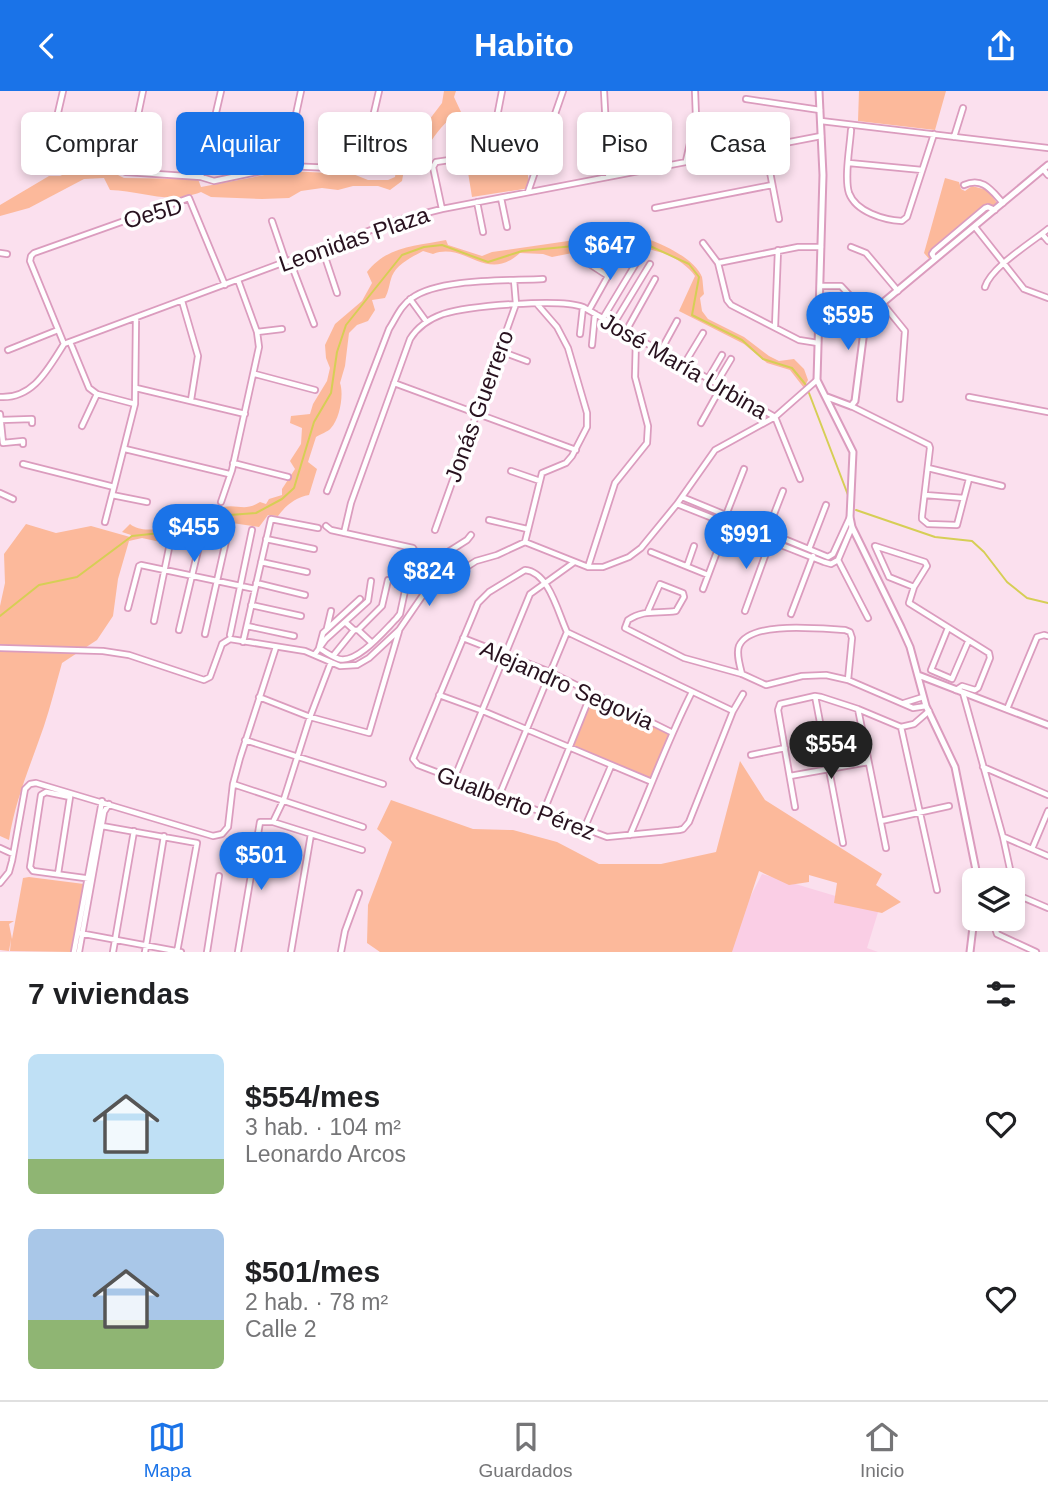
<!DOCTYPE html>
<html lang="es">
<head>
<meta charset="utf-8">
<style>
  :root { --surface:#fff; --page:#f6f6f6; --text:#202124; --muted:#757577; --line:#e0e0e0; --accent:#1a73e8 }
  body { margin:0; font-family:Arial,sans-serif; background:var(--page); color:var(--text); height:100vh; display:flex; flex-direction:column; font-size:26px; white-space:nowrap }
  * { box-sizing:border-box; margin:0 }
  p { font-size:23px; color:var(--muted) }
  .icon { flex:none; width:38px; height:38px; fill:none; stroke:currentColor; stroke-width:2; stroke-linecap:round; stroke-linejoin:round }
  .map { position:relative; height:861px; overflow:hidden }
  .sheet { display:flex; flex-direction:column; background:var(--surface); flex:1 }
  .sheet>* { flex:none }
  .banner { position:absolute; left:21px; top:21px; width:1006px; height:63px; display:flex; gap:14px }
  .fabs { position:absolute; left:962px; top:777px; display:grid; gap:14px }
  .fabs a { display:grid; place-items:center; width:63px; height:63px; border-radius:10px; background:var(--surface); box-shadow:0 4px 10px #0003; font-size:35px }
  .price { position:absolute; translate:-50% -60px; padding:0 16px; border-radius:24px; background:var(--accent); color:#fff; font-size:23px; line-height:46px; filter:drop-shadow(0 2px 4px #0008) }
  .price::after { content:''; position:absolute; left:50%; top:42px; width:21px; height:16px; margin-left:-10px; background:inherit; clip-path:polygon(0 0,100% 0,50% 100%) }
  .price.on { background:#222; color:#fff }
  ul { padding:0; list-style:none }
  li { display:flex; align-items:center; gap:21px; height:175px; padding:0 28px }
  li span { display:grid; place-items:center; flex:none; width:196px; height:140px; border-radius:10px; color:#555 }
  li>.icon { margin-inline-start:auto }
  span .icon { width:84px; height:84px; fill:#fffc; stroke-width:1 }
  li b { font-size:30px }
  h2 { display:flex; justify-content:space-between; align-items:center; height:84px; padding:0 28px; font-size:30px }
  .tag { padding:0 24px; border-radius:10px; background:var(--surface); box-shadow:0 4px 10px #0003; font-size:24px; line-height:63px }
  .tag.on { background:var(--accent); color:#fff }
  header { display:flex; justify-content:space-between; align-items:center; height:91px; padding:0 28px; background:var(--accent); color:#fff; font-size:32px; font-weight:700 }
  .dock { display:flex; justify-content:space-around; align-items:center; height:98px; border-top:2px solid var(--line); background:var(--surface); font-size:19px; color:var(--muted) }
  .dock a { display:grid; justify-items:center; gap:4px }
  .dock .on { color:var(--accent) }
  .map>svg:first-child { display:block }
  .built { fill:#facee5 }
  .green { fill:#fcb99b }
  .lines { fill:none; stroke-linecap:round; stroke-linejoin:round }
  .stream { stroke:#d6ce55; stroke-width:2 }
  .minor-casing { stroke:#db9cbe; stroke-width:8 }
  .tertiary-casing { stroke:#db9cbe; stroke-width:9 }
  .minor { stroke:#fff; stroke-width:4.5 }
  .tertiary { stroke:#fff; stroke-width:5 }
  .labels { text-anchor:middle; stroke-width:7; stroke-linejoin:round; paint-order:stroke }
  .street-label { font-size:23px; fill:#28121f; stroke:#fff }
</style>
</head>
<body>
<header><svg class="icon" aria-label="back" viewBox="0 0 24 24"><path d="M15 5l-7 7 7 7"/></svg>Habito<svg class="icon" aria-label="share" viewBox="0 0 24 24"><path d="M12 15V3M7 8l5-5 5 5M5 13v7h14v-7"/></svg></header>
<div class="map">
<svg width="1048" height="861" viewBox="0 0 1048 861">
  <rect width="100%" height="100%" fill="#fbe0ee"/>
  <path class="built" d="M 762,783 L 879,818 L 867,857 L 878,861 L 726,861 L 737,832 Z"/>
  <path class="green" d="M 444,0 L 456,0 L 454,6 L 461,21 C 446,28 437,41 428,55 L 410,60 L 405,73 L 402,90 L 390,99 L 378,95 L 353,95 L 338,99 L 322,97 L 301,100 L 289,107 L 262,108 L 211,106 L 201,101 C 168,114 144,100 110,99 L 104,87 L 84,88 L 29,117 L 0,125 L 0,114 L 49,85 L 60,85 L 79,76 L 114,82 L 124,87 L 198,88 L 201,96 L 286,80 L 353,83 L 368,89 L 388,89 L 395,86 L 397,71 L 442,12 Z
    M 859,0 L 946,0 L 935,39 L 858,30 Z
    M 524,60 L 530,97 L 472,106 L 466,69 Z
    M 945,87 L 959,91 L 961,98 L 965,100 L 972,95 L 987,99 L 998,113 L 930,169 L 924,162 Z
    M 637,145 C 656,149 695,167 702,186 C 703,191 703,198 704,203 L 700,207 L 702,220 L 708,228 L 744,246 L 769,265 L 779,270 L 794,268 L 804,278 L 808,289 L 804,297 L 790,279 L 767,272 L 744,253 L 679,220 L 695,185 C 688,175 675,166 663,162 C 653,159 647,159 637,152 L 603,156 L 552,166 L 543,163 L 520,162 C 486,193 465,150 433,163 L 423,160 C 412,166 397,173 392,185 C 389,193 389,200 385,207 L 372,209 L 375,219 L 368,230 L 357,234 L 349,242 L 345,275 L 340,292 C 344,303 340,327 331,337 C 328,341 320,343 316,346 L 308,371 L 317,378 L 309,404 C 296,406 285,415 278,425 L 268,424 L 259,436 L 232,432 L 165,452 L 142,447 L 129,450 L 118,488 L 113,525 L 97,549 L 62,572 C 56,593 51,614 44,635 C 31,673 15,709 9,749 L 0,745 L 0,515 L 5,492 L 4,463 L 26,433 L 56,442 L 91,435 L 130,446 L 131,444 L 122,441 L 130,433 C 153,451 197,420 223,416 C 239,413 244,421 260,411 L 266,413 L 269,408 L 282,404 L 282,398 L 295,378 L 290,370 L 301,353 L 302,337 L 290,332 L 291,325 L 310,323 L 313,313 L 327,290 L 330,277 L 326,267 L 325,254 L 335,233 L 362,210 L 372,192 L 367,181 C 387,155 416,155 446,149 L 448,154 L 482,165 L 492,161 L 575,149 Z
    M 591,603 L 671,641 L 652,688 L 568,656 Z
    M 740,670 L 765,709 L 882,783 L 876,794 L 901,811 L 882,822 L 834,812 L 837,792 L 809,784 L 809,791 L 789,794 L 759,780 L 732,861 L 380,861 L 367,852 L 368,814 L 392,751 L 377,738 L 391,709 L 473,738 L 513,739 L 557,751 L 599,773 L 661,773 L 716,761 Z
    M 29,786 L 84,793 L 72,861 L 10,860 L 11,848 L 9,860 L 0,859 L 0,830 L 14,830 L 9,833 L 12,848 L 23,787 Z"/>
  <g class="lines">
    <path class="stream" d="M 809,302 L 848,404
      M 856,419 L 935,446 L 972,450 L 984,461 L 1007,491 L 1027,507 L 1048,512
      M 0,525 L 39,494 L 77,486 L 132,445 L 179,440 L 203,426 L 256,422 L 282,408 L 294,397 L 314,331 L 331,302 L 337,261 L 346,234 L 402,164 L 424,156 L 442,154 L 488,171 L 522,160 L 637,149 L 689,173 L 699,186 L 692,224 L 742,249 L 763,268 L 792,277 L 806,294"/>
    <defs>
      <path id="minor" d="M 63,0 L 47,69 L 51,78 L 62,80 L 77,71 L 110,74 L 126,81 L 201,86 L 214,90 L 285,75 L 361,78 L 379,0
        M 604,0 L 606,37
        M 746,8 L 820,19
        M 821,30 L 1048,57
        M 338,33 L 370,40
        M 851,39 C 850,55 844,87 849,102 C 856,121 884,129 902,130 L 907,126 L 934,43
        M 954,46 L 963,17
        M 765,55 L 779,128
        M 490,62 L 502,0
        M 686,70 L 696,26 L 695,0
        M 849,72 L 922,79
        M 285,74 L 301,0
        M 1043,78 L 1048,84
        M 636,80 L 640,47
        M 126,81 L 143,0
        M 201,86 L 221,0
        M 608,86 L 620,41
        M 964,94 C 983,86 991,99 1003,112
        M 528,101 L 563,0
        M 501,107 L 507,136
        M 477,111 L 483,141
        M 655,117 L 772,94
        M 442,118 L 433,76 L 436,71 L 544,55
        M 272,130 L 286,171
        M 975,136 L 1024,198 L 1048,207
        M 1042,143 L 1048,150
        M 703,152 L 718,172 L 727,209 L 731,214 L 799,249 L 818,252
        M 851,156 L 866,162 L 898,200
        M 322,157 L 337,202
        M 0,162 L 7,163
        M 935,168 L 932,163 L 934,160 L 985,117 L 988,116 L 995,119
        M 290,170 L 314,233
        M 718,172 L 798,156 L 821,156
        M 820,195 L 841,195 L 868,224
        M 985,196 C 991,176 1031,152 1048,138
        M 410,208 L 426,230
        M 182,210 L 198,265 L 191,309
        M 883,213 L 905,240 L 900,308
        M 589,219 L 608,185 L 591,174
        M 603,227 L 638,169
        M 613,234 L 650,173
        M 775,236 L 778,159
        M 626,240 L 655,188
        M 257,241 L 282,238
        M 580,243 L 583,216
        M 70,251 L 89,297 L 97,303 L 135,313
        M 64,253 L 30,170 L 31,165 L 34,162 L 189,107 L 225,194
        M 592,254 L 595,223
        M 8,259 L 58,239
        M 500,260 L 527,270
        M 660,261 L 677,230
        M 683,275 L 703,242
        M 255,283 L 315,299
        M 708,288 L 722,264
        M 394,292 L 576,359
        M 716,293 L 731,268
        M 136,297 L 245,323
        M 0,306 C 33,308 48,278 64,253 L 398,129 L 442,118 L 821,45
        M 969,306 L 1048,321
        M 851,315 L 929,354 L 930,357 L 922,425 L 922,428 L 928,433 L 957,434 L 964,407 L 925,404
        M 0,323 L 3,352 L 23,350 L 23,353
        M 1,329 L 32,328 L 32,332
        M 701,332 L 721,296
        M 82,335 L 97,303
        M 125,358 L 229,383
        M 233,372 L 288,386
        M 23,373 L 114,396 L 135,313 L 136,227
        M 928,377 L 1002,395
        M 511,380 L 540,390
        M 327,400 L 389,238 C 396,227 401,214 412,207 C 439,187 508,190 543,188
        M 0,402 L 13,408
        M 112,404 L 147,411
        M 682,406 L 828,466 L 833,463 L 850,426
        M 964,407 L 969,388
        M 221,411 L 232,379 L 259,256 L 257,241 L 238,189
        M 677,413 L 824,471 L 831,473 L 838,469
        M 726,424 L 744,378
        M 489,429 L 527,438
        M 105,431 L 114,396
        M 326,435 L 331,439 L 413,457 L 424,475
        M 435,439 L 516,213 L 514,189
        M 767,441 L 783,400
        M 344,442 L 351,412 L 410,248 C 418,235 429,228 443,223 C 468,215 560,207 583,216 L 775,326 L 800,388
        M 266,448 L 314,458
        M 525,451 L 542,382 L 566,372 L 572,365 L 587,336 L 587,322 L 568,257 L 557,236 L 537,213
        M 809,458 L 826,414
        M 651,461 L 708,484
        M 838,469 L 868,527
        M 838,469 L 852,436
        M 261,471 L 307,481
        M 687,475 L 694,455
        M 588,476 L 615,392 L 647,352 L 648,335 L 635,286 L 636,247
        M 415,482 L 467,449 L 471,444
        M 256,492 L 305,504
        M 914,496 L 889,486 L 875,455 L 925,471 L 927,475 L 914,496 L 909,512 L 989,562 L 990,567 L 978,597 L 975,599 L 962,595 L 956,599
        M 703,498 L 730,426
        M 360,508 L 323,542 L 319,557 C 325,561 332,566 339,568 C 357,573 384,540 396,528 L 400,523 L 406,495
        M 251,514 L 301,525
        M 128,517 L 139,475 L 141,474 L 255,498
        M 648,520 L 660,493 L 683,502 L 684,506 L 676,520 C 658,523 644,518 628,529 L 625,537 L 684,567 L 742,583 L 766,594 L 802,585 L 826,584 L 848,589 L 913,617 L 926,615
        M 745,520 L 773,443
        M 791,523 L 813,465
        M 154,530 L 169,457
        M 345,531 L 354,539 L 358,539 L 382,515 L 388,489
        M 247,535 L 294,545
        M 327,537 L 331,520
        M 948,537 L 931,579 L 952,588 L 968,551
        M 179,539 L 200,451
        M 358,539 L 372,552
        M 205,543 L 228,441
        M 230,544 L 252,439
        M 463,547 L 550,581 L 671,641
        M 243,551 L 271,428 L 318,437
        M 0,557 L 103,560 L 129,564 L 204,589 L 210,586 L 222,553 L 230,548 L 305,560 L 340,575 L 357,574 L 369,567 L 399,539 L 423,504 L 476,470 L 497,464 L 525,451 L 588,476 L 603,476 L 629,466 L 641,457 L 677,413 L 715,359 L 775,326 L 817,289
        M 315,563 L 326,548 L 368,510 L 371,490
        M 333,565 L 354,539
        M 742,583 C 740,575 736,563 739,555 C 750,529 822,538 845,539 L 850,541 L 852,547 L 848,589
        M 963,602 L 1003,746 L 1013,792
        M 439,604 L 483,620 L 652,691
        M 815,605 L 843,752
        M 259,606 L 310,626 L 369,642 L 399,540
        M 904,612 L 923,606
        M 858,618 L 886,757
        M 1007,618 L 1037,546 L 1044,544 L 1048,545
        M 733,620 L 567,541 C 558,522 549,481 525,479 L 489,501 L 478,512 L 413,668 L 418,674 L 607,746 L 679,739 L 683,738 L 689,731 L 733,620 L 743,603
        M 901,636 L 937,799
        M 245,649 L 383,693
        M 751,664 L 785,657
        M 983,676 L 1048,704
        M 790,685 L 868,671
        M 454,688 L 530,503 L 573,472
        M 233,693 L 363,736
        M 499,705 L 567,541
        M 795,716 L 778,619 L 780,613 L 815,605 L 821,606 L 858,618 L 901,636 L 914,633 L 929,620
        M 543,722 L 591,603
        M 881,730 L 949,715
        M 273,731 L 284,708 L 310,626 L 331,571
        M 102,735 L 197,752 L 177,861
        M 584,738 L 611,675
        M 630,744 C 651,696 668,648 692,601
        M 1004,746 L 1048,765
        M 0,757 L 13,763
        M 1032,758 L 1048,720
        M 58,783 L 70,706 L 46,701 L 41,704 L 30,776 L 33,780 L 92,788
        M 0,792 L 9,781 L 12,770 L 25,698 L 30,693 L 36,692 L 213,745 L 222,743 L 228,736 L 233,693 L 240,667 L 276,556
        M 1013,802 L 1048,817
        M 999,828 L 995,837 L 997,843 L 1036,861
        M 79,842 L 181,861
        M 74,861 L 102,710
        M 79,861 L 104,721 L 109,713
        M 113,861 L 134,740
        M 145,861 L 164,745
        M 207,861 L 219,785
        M 238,861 L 260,731 L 273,731 L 362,759
        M 291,861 L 311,743
        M 341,861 L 345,840 L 359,802"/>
      <path id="tertiary" d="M 819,0 L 823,84 L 817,289 L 853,361 L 850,426 L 852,436 L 901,536 L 910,556 L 926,615 L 955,676 L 978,789
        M 827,306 L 851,315 L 855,310 L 865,232 L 868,224 L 1048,74
        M 918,584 L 1048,634
        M 970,861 L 975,819"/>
    </defs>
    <use href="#minor" class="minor-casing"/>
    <use href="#tertiary" class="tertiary-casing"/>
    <use href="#minor" class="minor"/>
    <use href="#tertiary" class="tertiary"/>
  </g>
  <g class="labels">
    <g class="street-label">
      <text transform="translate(153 122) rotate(-16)" y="8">Oe5D</text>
      <text transform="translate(354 148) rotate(-19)" y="8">Leonidas Plaza</text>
      <text transform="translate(684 275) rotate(30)" y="8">José María Urbina</text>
      <text transform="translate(479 315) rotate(-70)" y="8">Jonás Guerrero</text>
      <text transform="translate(567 594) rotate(24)" y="8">Alejandro Segovia</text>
      <text transform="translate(516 712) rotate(21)" y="8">Gualberto Pérez</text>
    </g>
  </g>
</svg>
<div class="fabs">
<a><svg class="icon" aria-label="layers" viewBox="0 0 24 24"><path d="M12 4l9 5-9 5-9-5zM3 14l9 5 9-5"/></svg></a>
</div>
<b class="price" style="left:610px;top:191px">$647</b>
<b class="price" style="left:848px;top:261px">$595</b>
<b class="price" style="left:194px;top:473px">$455</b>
<b class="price" style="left:746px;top:480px">$991</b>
<b class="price" style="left:429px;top:517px">$824</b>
<b class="price on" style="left:831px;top:690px">$554</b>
<b class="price" style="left:261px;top:801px">$501</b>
<div class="banner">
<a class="tag">Comprar</a>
<a class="tag on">Alquilar</a>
<a class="tag">Filtros</a>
<a class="tag">Nuevo</a>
<a class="tag">Piso</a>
<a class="tag">Casa</a>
</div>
</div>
<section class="sheet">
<h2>7 viviendas<svg class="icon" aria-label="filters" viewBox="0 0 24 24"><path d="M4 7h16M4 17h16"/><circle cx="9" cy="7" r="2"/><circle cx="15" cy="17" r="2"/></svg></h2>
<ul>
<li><span style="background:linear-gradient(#bfe0f5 75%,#8fb573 0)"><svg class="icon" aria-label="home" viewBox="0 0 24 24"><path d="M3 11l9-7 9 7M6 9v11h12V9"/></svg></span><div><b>$554/mes</b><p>3 hab. · 104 m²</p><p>Leonardo Arcos</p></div><svg class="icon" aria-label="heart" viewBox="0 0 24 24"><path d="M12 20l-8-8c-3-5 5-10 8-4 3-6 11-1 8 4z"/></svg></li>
<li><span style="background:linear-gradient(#a9c7e8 65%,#8fb573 0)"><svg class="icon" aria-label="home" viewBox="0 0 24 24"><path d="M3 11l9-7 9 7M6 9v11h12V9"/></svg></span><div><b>$501/mes</b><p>2 hab. · 78 m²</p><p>Calle 2</p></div><svg class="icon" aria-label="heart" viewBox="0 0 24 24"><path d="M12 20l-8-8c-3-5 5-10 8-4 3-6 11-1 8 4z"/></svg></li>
</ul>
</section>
<nav class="dock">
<a class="on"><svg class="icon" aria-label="map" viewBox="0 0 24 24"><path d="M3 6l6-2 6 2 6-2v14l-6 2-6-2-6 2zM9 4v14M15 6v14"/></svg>Mapa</a>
<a><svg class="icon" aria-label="saved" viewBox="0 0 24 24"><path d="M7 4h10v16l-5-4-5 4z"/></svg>Guardados</a>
<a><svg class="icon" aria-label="home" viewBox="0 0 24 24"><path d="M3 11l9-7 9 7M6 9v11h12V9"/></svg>Inicio</a>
</nav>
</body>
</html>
